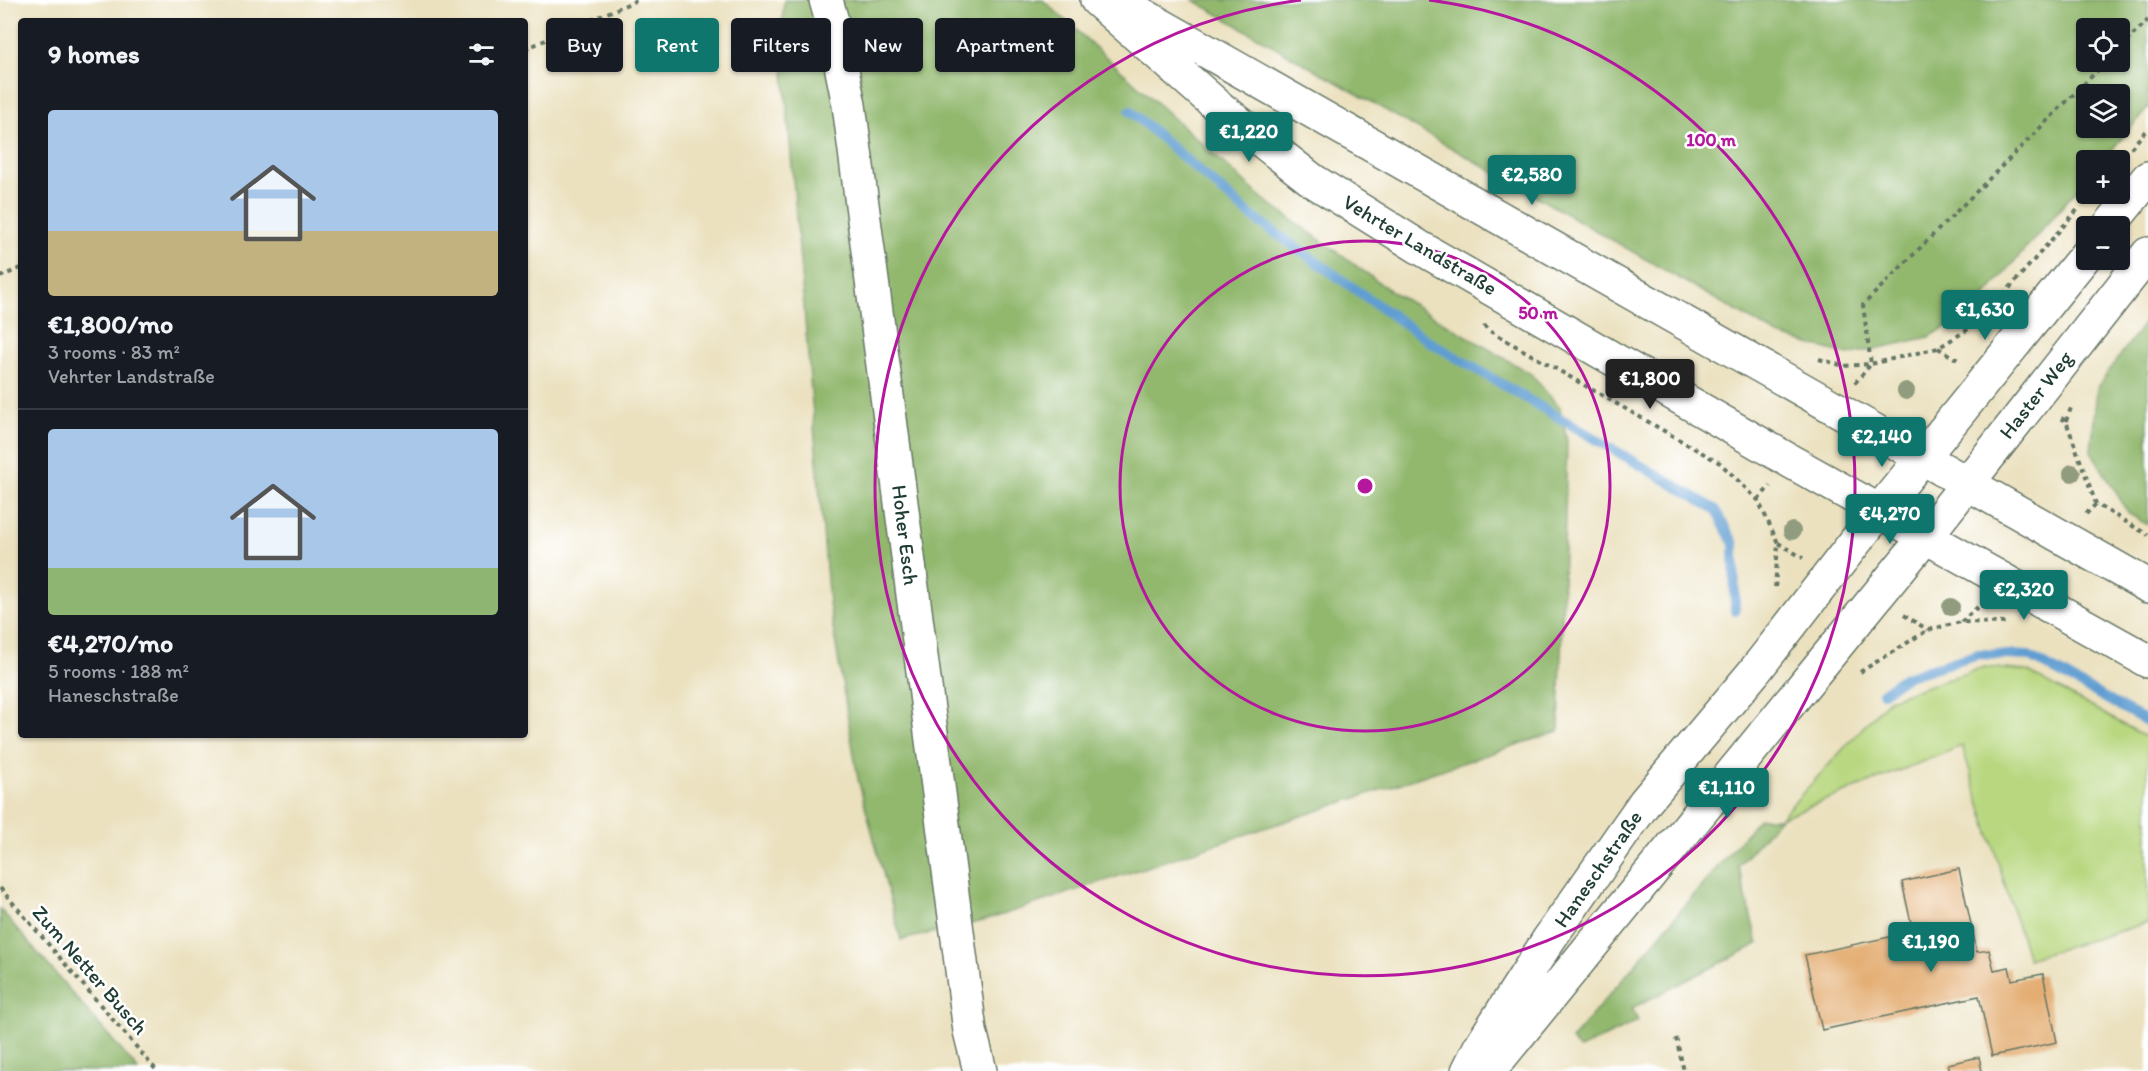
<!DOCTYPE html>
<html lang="en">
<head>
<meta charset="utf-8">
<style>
  :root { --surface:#171b24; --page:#242831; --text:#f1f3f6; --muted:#9ea1a6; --line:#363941; --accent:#0f766e }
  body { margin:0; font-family:Itim,sans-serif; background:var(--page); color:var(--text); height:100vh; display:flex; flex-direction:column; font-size:22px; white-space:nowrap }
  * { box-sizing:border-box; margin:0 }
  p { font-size:20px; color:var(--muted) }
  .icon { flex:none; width:33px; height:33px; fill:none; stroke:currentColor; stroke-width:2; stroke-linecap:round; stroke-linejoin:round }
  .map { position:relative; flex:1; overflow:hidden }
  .panel { position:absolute; left:18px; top:18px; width:510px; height:720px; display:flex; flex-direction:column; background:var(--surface); border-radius:6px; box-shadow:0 2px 4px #0004 }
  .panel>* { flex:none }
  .guide { position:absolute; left:546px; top:18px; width:570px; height:54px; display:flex; gap:12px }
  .fabs { position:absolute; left:2076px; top:18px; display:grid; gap:12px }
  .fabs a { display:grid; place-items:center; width:54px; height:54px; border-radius:6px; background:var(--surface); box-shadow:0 2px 4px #0004; font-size:30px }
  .price { position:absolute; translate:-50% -51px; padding:0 14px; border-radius:6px; background:var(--accent); color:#fff; font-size:20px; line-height:39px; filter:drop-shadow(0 2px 3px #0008) }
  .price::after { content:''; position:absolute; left:50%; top:36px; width:18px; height:14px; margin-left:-9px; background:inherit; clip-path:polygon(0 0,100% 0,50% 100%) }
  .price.active { background:#222; color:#fff }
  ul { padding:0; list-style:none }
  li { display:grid; align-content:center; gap:12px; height:318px; padding:0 30px }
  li+li { border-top:2px solid var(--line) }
  li span { display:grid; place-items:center; height:186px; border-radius:6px; color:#555 }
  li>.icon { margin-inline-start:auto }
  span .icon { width:108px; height:108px; fill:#fffc; stroke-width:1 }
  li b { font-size:26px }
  h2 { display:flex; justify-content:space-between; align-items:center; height:72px; padding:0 30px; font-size:26px }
  .tag { padding:0 21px; border-radius:6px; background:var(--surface); box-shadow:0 2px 4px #0004; font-size:21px; line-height:54px }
  .tag.active { background:var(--accent); color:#fff }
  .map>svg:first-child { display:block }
  .green { fill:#b8d77f; stroke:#6c8a5a; stroke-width:1.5 }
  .forest { fill:#92b86e; stroke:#587a51; stroke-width:1.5; fill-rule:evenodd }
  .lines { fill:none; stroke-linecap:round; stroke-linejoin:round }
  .stream { stroke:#619ed2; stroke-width:10 }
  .building { fill:#e3ac70 }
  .minor-casing { stroke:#667665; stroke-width:36 }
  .major-casing { stroke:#667665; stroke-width:36 }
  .path { stroke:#667665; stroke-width:4; stroke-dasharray:4.5 4.5; stroke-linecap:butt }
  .minor { stroke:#fff; stroke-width:33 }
  .major { stroke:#fff; stroke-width:33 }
  .tree { fill:#909c7d }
  .ring { fill:none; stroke:#b5179e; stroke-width:3 }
  .labels { text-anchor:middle; stroke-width:5; stroke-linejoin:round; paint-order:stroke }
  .street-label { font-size:21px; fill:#1f3d34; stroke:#fff }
  .centre { fill:#b5179e; stroke:#fff; stroke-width:3 }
  .ring-label { font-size:18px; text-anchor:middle; font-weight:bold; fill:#b5179e; stroke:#fff; stroke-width:5; stroke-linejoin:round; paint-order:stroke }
</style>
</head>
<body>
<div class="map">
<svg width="2148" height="1071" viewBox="0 0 2148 1071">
  <rect width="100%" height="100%" fill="#fff"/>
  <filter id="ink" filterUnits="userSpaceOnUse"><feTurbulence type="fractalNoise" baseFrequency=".0167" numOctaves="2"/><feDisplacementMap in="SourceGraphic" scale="12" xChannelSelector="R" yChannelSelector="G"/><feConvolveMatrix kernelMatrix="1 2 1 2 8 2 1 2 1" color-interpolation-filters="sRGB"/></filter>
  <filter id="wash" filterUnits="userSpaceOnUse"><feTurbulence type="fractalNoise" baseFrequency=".008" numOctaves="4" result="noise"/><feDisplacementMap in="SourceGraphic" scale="24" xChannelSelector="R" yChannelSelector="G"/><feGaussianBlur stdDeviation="1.35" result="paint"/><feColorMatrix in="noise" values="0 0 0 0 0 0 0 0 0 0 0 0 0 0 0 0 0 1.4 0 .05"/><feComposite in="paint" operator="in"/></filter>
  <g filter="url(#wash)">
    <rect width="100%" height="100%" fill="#ebe1bf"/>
    <path class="green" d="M 1984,667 L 2027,671 L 2148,738 L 2148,925 L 2147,923 L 2028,959 L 1962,746 L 1780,818 L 1889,699 Z"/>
    <path class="forest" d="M 784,0 L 1043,0 L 1263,199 L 1394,293 L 1531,374 L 1560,408 L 1567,441 L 1559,731 L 983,921 L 901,940 L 858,779 L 829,603 L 781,37 Z
      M 1193,0 L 2148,0 L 2148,108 L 2103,160 L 2086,160 L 2086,179 L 1970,313 L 1929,337 L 1848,355 L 1778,335 ZM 2086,28 L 2120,28 L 2120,62 L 2086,62 ZM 2086,94 L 2120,94 L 2120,128 L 2086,128 Z
      M 2148,317 L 2148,525 L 2129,514 L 2091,451 L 2097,388 Z
      M 1759,818 L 1780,818 L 1738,866 L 1758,944 L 1632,1008 L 1638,1021 L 1580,1049 L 1571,1040 Z
      M 0,909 L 139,1071 L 0,1071 Z"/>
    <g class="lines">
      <path class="stream" d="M 1130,111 L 1250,215 L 1430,342 L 1715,509 L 1734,544 L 1735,611
        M 1883,692 L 1905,677 L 1978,654 L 2029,656 L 2148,722"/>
    </g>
    <g id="blocks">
      <path class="building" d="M 1959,869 L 1977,952 L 1989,950 L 1994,970 L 2009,967 L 2012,980 L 2043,974 L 2057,1042 L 1992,1056 L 1979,996 L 1822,1030 L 1805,955 L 1913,932 L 1902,882 Z
        M 1979,1057 L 1982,1071 L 1950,1071 L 1948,1064 Z"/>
    </g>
  </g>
  <g filter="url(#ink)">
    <use href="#blocks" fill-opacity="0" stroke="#667665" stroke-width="1.5"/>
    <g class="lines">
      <defs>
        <path id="minor" d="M 826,0 L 833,25 L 849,105 L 970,1031 L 980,1071
          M 2109,226 L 2148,178
          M 1468,1071 L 1480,1047 L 1549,939 L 1645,802 L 1754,672 L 1880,510 L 2086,255
          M 1489,1071 L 1926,536 L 2148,254"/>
        <path id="major" d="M 1097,0 L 1220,108 L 1312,180 L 1419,247 L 1790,461 L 2148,661
          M 1120,2 L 2148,586"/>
      </defs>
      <use href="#minor" class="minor-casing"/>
      <use href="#major" class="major-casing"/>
      <path class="path" d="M 2120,48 L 2148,20
        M 525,49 L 637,0
        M 2131,148 L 2148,128
        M 0,277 L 21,268
        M 1484,325 L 1488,330 L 1720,463 L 1758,500 L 1778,543 L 1775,590
        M 1938,348 L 1958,360
        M 1819,359 L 1844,366 L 1871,364 L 1938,348 L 1980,322 L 2079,208
        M 1855,383 L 1871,364 L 1863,305 L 2106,62
        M 2061,418 L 2066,421 L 2096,504 L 2148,535
        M 2066,421 L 2071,408
        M 1758,500 L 1770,486
        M 2086,514 L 2096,504
        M 1778,543 L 1803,558
        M 1904,615 L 1928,630
        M 1961,622 L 1980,605
        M 1860,672 L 1928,630 L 1961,622 L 2008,623
        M 0,888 L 157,1071
        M 1676,1038 L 1684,1071"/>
      <use href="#minor" class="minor"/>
      <use href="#major" class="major"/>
    </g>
    <g class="tree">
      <circle cx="1906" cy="391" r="9"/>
      <circle cx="2072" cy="473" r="9"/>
      <circle cx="1792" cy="531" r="9"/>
      <circle cx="1951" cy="607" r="9"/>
    </g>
  </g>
  <g class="ring">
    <circle cx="1365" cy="486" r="245"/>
    <path d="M1429 0A490 490 0 1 1 1301 0"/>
  </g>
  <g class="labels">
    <g class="street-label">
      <text transform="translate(1420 245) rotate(31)" y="7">Vehrter Landstraße</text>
      <text transform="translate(2036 395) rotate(-52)" y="7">Haster Weg</text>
      <text transform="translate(905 535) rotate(83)" y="7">Hoher Esch</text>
      <text transform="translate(1598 869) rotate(-55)" y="7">Haneschstraße</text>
      <text transform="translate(90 970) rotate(49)" y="7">Zum Netter Busch</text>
    </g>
  </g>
  <circle cx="1365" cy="486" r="9" class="centre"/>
  <g class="ring-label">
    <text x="1711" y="146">100 m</text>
    <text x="1538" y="319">50 m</text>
  </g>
</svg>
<div class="fabs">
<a><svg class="icon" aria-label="locate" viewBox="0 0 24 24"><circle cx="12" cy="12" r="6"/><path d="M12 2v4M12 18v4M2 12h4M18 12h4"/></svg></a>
<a><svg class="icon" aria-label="layers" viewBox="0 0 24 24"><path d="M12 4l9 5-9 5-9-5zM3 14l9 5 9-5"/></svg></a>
<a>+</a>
<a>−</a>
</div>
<b class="price" style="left:1249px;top:163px">€1,220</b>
<b class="price" style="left:1532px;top:206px">€2,580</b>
<b class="price" style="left:1985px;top:341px">€1,630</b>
<b class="price active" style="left:1650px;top:410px">€1,800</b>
<b class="price" style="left:1882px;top:468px">€2,140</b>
<b class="price" style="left:1890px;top:545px">€4,270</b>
<b class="price" style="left:2024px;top:621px">€2,320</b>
<b class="price" style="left:1727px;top:819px">€1,110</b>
<b class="price" style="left:1931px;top:973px">€1,190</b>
<div class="guide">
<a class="tag">Buy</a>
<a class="tag active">Rent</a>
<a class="tag">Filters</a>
<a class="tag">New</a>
<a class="tag">Apartment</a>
</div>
<section class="panel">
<h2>9 homes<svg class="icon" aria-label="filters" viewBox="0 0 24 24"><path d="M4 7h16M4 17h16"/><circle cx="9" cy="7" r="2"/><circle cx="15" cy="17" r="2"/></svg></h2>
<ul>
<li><span style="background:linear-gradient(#a9c7e8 65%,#c2b280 0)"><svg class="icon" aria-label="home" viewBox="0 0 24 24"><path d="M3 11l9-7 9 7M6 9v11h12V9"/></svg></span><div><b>€1,800/mo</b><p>3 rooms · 83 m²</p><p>Vehrter Landstraße</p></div></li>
<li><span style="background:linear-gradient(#a9c7e8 75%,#8fb573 0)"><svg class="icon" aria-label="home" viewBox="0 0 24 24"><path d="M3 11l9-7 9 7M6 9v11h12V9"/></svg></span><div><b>€4,270/mo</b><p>5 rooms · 188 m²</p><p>Haneschstraße</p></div></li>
</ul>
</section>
</div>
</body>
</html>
